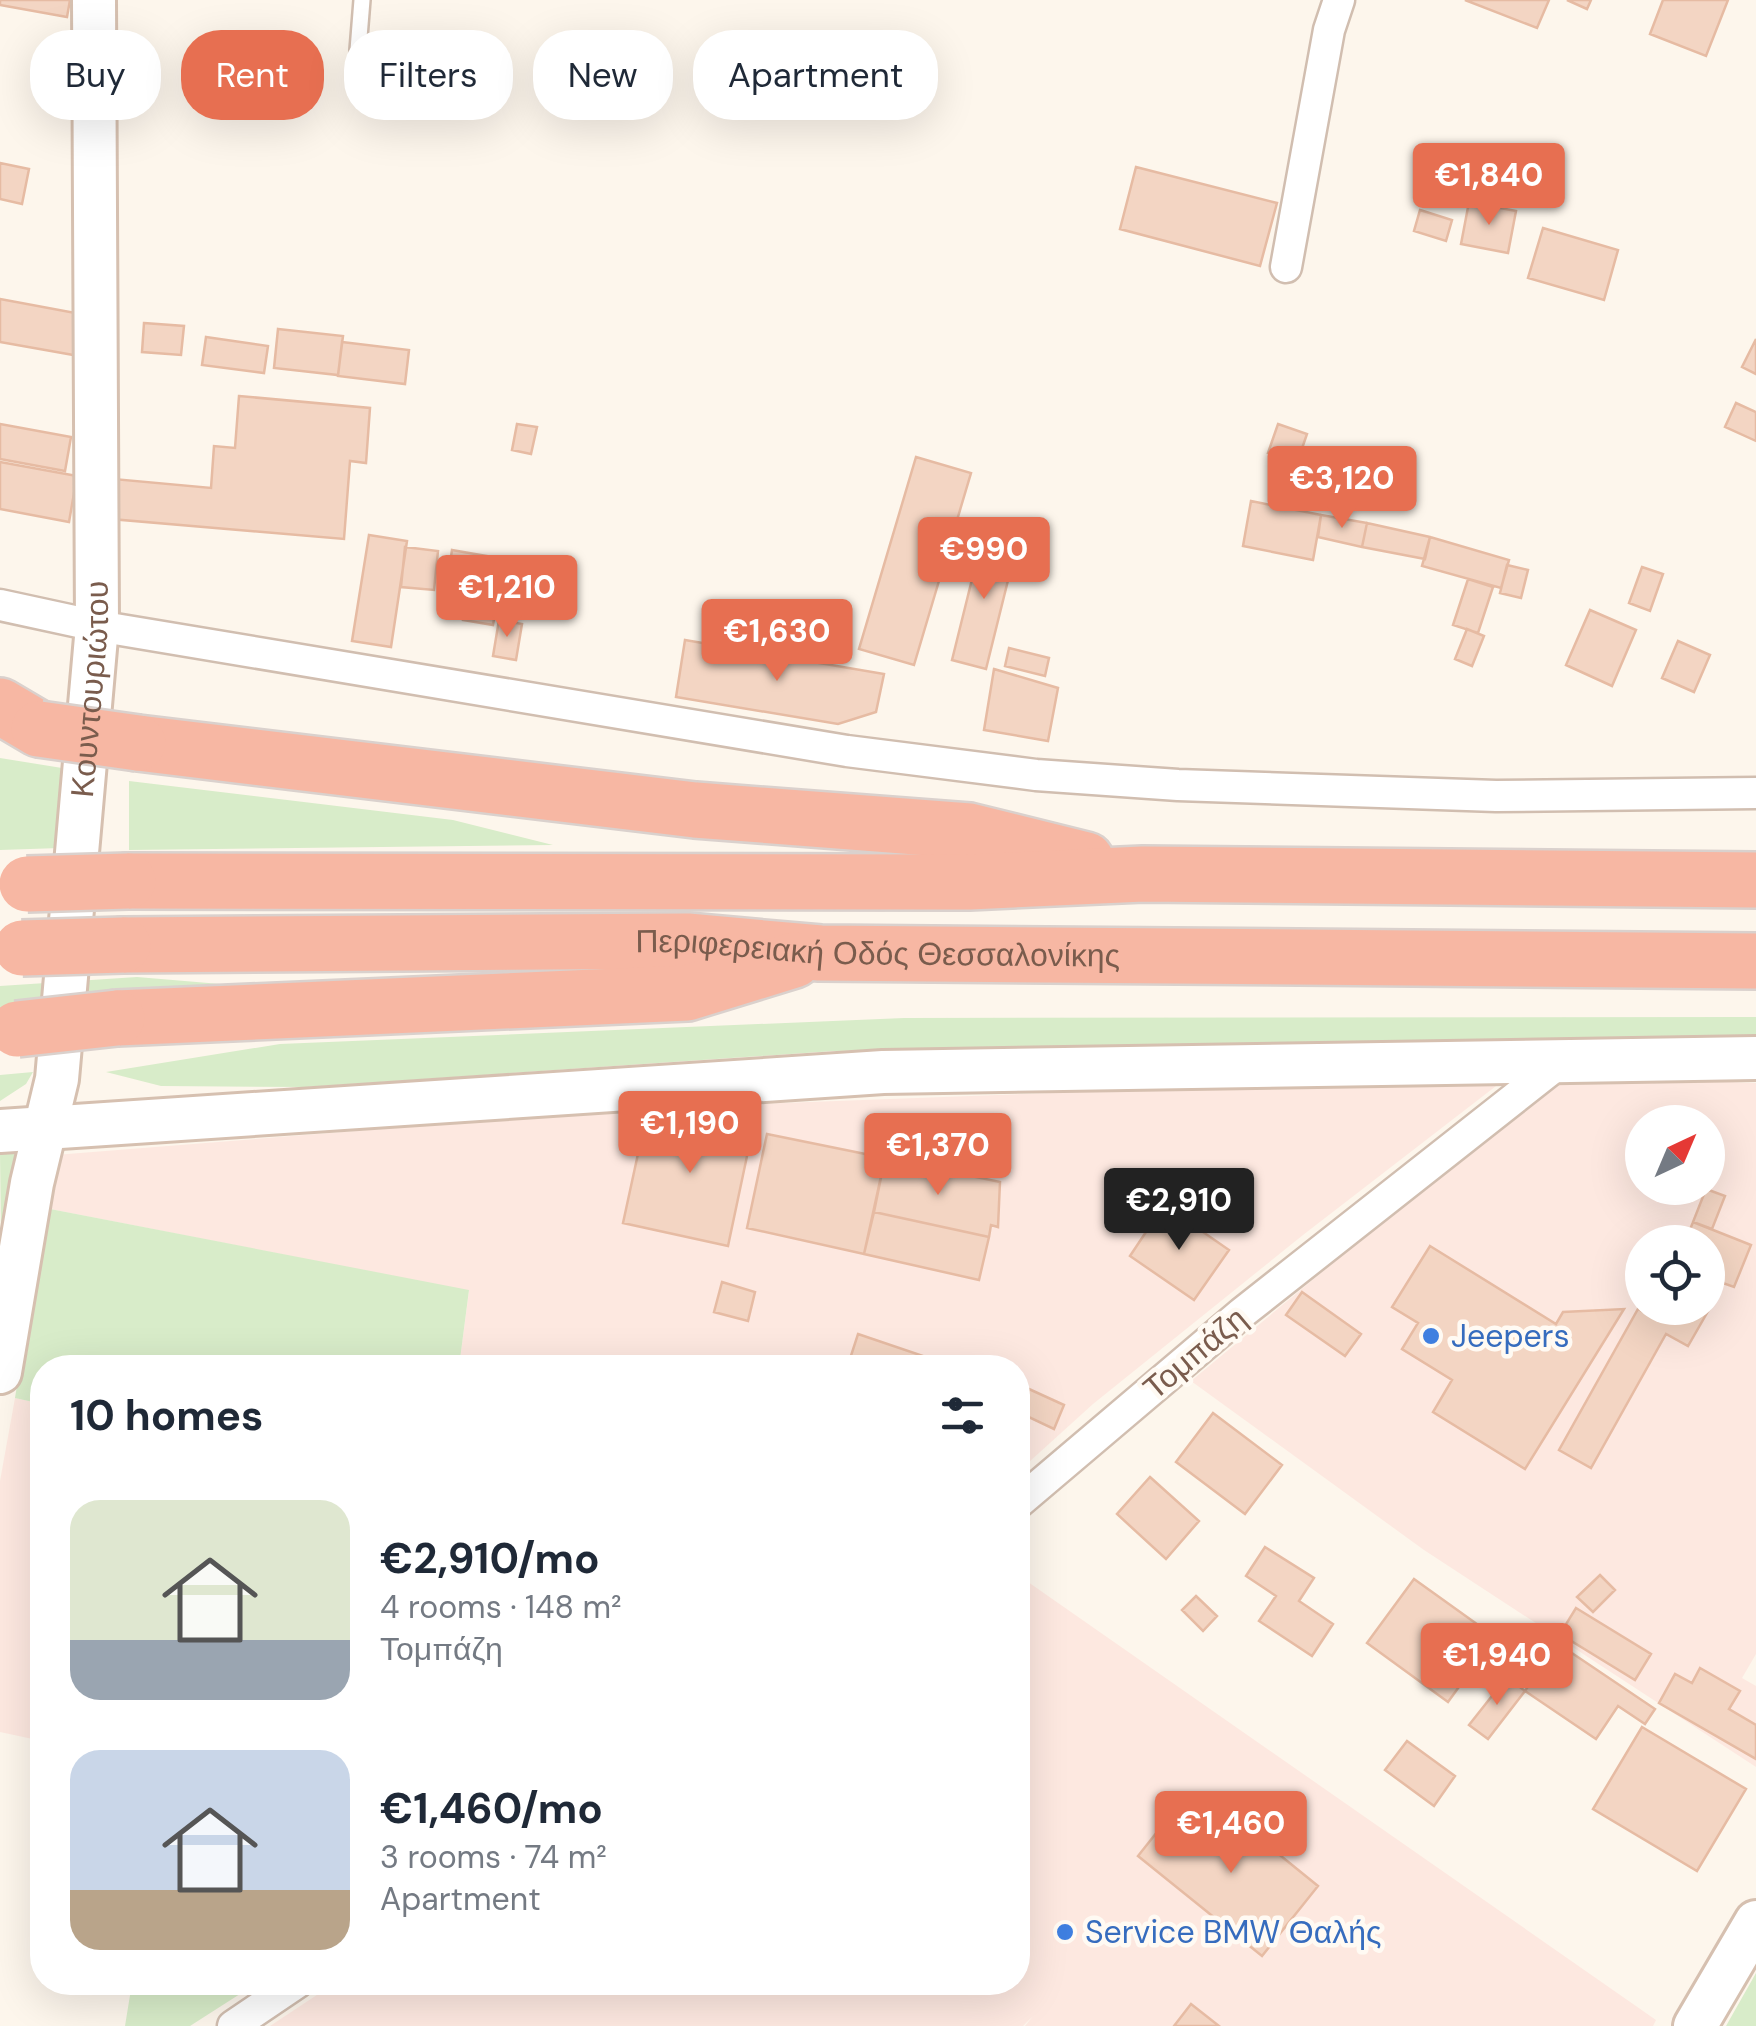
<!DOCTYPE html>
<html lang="en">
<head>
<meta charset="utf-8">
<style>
  :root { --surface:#fff; --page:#f6f6f7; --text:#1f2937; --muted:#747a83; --accent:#e76f51 }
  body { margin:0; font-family:"DM Sans",sans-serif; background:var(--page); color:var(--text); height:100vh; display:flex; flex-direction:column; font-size:38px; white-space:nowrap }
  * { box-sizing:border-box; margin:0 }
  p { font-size:32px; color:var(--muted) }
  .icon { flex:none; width:55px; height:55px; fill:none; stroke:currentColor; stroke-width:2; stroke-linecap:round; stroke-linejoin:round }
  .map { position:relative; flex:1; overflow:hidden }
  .sheet { position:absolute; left:30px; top:1355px; width:1000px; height:640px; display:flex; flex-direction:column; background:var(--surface); border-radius:40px; box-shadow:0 10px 40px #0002 }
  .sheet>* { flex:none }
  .top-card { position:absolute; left:30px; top:30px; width:1000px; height:90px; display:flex; gap:20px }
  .needle { width:65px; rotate:44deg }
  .fabs { position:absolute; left:1625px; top:1105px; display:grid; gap:20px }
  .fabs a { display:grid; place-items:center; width:100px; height:100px; border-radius:50%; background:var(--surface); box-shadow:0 10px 40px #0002; font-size:50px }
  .price { position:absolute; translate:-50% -85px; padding:0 22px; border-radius:10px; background:var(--accent); color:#fff; font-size:32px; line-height:65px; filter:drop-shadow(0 2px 5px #0008) }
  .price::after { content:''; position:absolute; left:50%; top:60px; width:30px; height:22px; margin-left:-15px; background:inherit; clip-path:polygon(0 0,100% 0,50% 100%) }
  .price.active { background:#222; color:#fff }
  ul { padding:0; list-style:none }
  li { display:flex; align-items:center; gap:30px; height:250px; padding:0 40px }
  li span { display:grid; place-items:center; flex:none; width:280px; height:200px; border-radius:30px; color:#555 }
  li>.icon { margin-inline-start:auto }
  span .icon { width:120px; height:120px; fill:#fffc; stroke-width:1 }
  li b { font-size:42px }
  h2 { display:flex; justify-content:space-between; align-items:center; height:120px; padding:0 40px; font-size:42px }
  .chip { padding:0 35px; border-radius:40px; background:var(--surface); box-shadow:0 10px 40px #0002; font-size:35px; line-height:90px }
  .chip.active { background:var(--accent); color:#fff }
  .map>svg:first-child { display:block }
  .commercial { fill:#fde8e0; fill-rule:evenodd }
  .green { fill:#d8ecc9 }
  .building { fill:#f3d5c3; stroke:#e6bba3; stroke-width:2.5 }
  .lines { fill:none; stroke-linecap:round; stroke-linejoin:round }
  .lane-casing { stroke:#d1beb0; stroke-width:20 }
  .street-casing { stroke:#d1beb0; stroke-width:35 }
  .secondary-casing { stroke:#d6c0b0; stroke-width:48 }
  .highway-casing { stroke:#dad1cd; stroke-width:60 }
  .lane { stroke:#fff; stroke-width:15 }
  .street { stroke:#fff; stroke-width:30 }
  .secondary { stroke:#fff; stroke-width:42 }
  .highway { stroke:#f7b7a3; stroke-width:55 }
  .highway-bridge-casing { stroke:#dad1cd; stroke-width:60; stroke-linecap:butt }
  .highway-bridge { stroke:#f7b7a3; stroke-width:55 }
  .shop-dot { fill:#3f7fe0; stroke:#fffaf3; stroke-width:4 }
  .labels { text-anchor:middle; stroke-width:9; stroke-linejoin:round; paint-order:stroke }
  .street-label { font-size:32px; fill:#7a5c4d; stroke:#fffaf3 }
  .shop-label { font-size:32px; fill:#366cbe; stroke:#fffaf3; text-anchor:start }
</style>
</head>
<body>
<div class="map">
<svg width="1756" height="2026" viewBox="0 0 1756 2026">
  <rect width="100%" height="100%" fill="#fdf6ec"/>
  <path class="commercial" d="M 1509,1076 L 1303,1235 L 1093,1404 L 1018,1472 L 1018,1368 L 459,1367 L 469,1291 L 45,1208 L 55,1155 L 644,1108 Z
    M 1654,1079 L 1756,1083 L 1756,1654 L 1742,1678 L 1756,1686 L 1756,1767 L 1424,1550 L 1191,1381 L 1553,1080 ZM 1642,1122 L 1708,1122 L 1708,1188 L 1642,1188 ZM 1642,1242 L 1708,1242 L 1708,1308 L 1642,1308 Z
    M 15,1398 L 42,1404 L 42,1741 L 0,1732 L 0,1481 Z
    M 1018,1575 L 1656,2020 L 1653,2026 L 1025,2026 L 1033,2016 L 1023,2026 L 270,2026 L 335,1983 L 1018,1982 Z"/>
  <path class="green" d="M 0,758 L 62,768 L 60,848 L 0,850 Z
    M 129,781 L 453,820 L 553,845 L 129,850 Z
    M 137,977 L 267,988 L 0,1013 L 0,986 Z
    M 1756,1017 L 1756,1038 L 834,1051 L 307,1087 L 161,1086 L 106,1072 L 280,1044 L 904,1018 Z
    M 33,1072 L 26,1084 L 0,1101 L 0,1075 Z
    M 17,1152 L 1,1234 L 0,1154 Z
    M 45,1208 L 469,1290 L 459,1367 L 42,1368 L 42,1404 L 15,1398 Z
    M 1756,1973 L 1756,2026 L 1726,2026 Z
    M 132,1983 L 132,1982 L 257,1983 L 190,2026 L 125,2026 Z"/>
  <path class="building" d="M 0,0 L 70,0 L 67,17 L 0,5 Z
    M 1465,0 L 1549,0 L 1537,28 Z
    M 1567,0 L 1591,0 L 1587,9 Z
    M 1663,0 L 1728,0 L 1706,56 L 1650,34 Z
    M 0,163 L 29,169 L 22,204 L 0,199 Z
    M 1136,167 L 1277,203 L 1260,266 L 1120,229 Z
    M 1469,202 L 1516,211 L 1508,253 L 1461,244 Z
    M 1420,210 L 1452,220 L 1446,241 L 1414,231 Z
    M 1543,228 L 1618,250 L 1604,300 L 1528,278 Z
    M 0,299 L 86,315 L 79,356 L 0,342 Z
    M 144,323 L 184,326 L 181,355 L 142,352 Z
    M 278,329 L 343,336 L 338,375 L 274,368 Z
    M 206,337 L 268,346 L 264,373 L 202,365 Z
    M 1756,339 L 1756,374 L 1742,367 Z
    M 342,342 L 409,350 L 405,384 L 338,376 Z
    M 239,396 L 370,408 L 366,463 L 350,461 L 344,539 L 111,519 L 114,479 L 211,488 L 214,446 L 235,448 Z
    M 1736,403 L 1756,412 L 1756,441 L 1725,427 Z
    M 0,424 L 71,437 L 65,471 L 0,459 Z
    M 517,424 L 537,427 L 531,454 L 512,450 Z
    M 1278,424 L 1307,434 L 1297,463 L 1268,453 Z
    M 916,457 L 971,473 L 914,665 L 859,649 Z
    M 0,462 L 77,476 L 69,522 L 0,509 Z
    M 1251,501 L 1321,515 L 1313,560 L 1243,546 Z
    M 1321,515 L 1367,523 L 1362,547 L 1318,537 Z
    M 1367,523 L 1430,537 L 1425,559 L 1362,547 Z
    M 369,535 L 407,541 L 391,647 L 352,641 Z
    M 983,535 L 1017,544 L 986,669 L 952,660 Z
    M 1430,537 L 1509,560 L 1501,588 L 1422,566 Z
    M 405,547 L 438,551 L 434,590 L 401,587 Z
    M 452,550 L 504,559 L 493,625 L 463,620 L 468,587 L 447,584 Z
    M 1507,565 L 1528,570 L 1521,598 L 1500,593 Z
    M 1642,567 L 1663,574 L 1650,611 L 1629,603 Z
    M 1468,579 L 1493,587 L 1478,633 L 1453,625 Z
    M 1590,610 L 1636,630 L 1612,686 L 1566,665 Z
    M 499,620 L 522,624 L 516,660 L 493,656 Z
    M 1467,629 L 1484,636 L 1472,666 L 1455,659 Z
    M 685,640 L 884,674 L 876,712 L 838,724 L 676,697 Z
    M 1678,641 L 1710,655 L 1694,692 L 1662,678 Z
    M 1009,648 L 1049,658 L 1045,676 L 1005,666 Z
    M 994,669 L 1058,688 L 1048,741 L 984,730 Z
    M 688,1109 L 754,1123 L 728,1246 L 623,1223 L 646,1117 L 684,1125 Z
    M 767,1134 L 885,1158 L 864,1254 L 747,1228 Z
    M 885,1158 L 1000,1182 L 998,1227 L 991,1225 L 989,1237 L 874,1212 Z
    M 1706,1189 L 1725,1196 L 1712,1229 L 1693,1222 Z
    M 1164,1205 L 1229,1250 L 1194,1300 L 1130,1256 Z
    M 874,1212 L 989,1237 L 979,1280 L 864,1254 Z
    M 1693,1222 L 1751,1245 L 1734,1287 L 1723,1283 L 1711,1306 L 1708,1242 L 1685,1242 Z
    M 1430,1246 L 1556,1324 L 1563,1312 L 1624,1309 L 1525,1469 L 1433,1412 L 1452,1380 L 1402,1349 L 1418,1323 L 1392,1307 Z
    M 722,1282 L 755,1292 L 748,1321 L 714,1312 Z
    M 1302,1292 L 1361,1334 L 1345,1356 L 1286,1315 Z
    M 1708,1304 L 1711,1306 L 1688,1346 L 1666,1334 L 1591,1468 L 1559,1450 L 1638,1309 L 1655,1318 L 1661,1308 Z
    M 858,1334 L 929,1358 L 926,1368 L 847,1368 Z
    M 1018,1384 L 1064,1405 L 1054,1429 L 1018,1412 Z
    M 1213,1413 L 1282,1465 L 1245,1514 L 1176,1462 Z
    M 1150,1477 L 1199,1521 L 1166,1559 L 1117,1514 Z
    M 1265,1547 L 1314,1578 L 1299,1601 L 1333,1624 L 1312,1656 L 1259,1621 L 1276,1596 L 1246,1576 Z
    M 1600,1575 L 1615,1590 L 1593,1612 L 1577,1597 Z
    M 1414,1579 L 1495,1637 L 1448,1702 L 1367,1643 Z
    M 1196,1596 L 1217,1616 L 1203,1631 L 1182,1610 Z
    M 1576,1608 L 1651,1654 L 1635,1680 L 1560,1634 Z
    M 1557,1643 L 1655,1709 L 1645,1724 L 1618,1706 L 1596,1739 L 1525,1691 Z
    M 1700,1668 L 1740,1691 L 1729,1709 L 1756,1725 L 1756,1759 L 1659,1703 L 1675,1674 L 1692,1683 Z
    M 1507,1677 L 1525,1691 L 1488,1739 L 1469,1725 Z
    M 1642,1727 L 1746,1789 L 1697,1871 L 1593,1809 Z
    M 1407,1741 L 1455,1776 L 1434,1806 L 1385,1770 Z
    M 1214,1802 L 1318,1886 L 1262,1956 L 1138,1856 L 1165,1822 L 1185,1838 Z
    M 1191,2004 L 1219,2026 L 1174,2026 Z"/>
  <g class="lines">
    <defs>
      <path id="lane" d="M 358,50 L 362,0"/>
      <path id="street" d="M 1286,267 L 1329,30 L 1339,0
        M 0,605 L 97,626 L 847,751 L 1036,775 L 1178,785 L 1496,796 L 1756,793
        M 1018,1503 L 1242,1313 L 1563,1060
        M 233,2026 L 298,1982"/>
      <g id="secondary">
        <path d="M 0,1131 L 883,1072 L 1756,1058"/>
        <path id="s1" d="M 0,1372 L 32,1183 L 57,1079 L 97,626 L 94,0"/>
        <path d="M 1695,2026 L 1756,1922"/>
      </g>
      <g id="highway">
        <path d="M 0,706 L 39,729"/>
        <path d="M 138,743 L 695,810 L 969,831 L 1086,860"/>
        <path d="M 128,881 L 969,882 L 1143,874 L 1756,880"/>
        <path id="s2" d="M 123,945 L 687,941 L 820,953 L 1756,961"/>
        <path d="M 117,1018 L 687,993 L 794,960"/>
      </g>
    </defs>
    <use href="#lane" class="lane-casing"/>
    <use href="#street" class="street-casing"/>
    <use href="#secondary" class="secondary-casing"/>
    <use href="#highway" class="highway-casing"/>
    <use href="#lane" class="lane"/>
    <use href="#street" class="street"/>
    <use href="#secondary" class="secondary"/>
    <use href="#highway" class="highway"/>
    <defs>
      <path id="highway-bridge" d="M 39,729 L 138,743
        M 27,884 L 128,881
        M 22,948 L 123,945
        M 17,1029 L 117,1018"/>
    </defs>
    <use href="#highway-bridge" class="highway-bridge-casing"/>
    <use href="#highway-bridge" class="highway-bridge"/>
  </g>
  <g class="shop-dot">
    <circle cx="1431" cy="1336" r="10"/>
    <circle cx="1065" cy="1932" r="10"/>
  </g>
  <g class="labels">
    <g class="street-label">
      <text dy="11" stroke="none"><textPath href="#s1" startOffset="690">Κουντουριώτου</textPath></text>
      <text dy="11" stroke="none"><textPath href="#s2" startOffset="755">Περιφερειακή Οδός Θεσσαλονίκης</textPath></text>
      <text transform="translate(1195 1353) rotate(-40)" y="11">Τομπάζη</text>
    </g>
    <g class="shop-label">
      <text x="1451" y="1347">Jeepers</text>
      <text x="1085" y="1943">Service BMW Θαλής</text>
    </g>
  </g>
</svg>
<div class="fabs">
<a><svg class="needle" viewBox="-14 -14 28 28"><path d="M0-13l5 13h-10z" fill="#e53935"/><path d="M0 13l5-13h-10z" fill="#747a83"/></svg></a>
<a><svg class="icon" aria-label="locate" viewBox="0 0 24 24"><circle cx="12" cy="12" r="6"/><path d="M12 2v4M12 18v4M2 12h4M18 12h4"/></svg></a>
</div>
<b class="price" style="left:1489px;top:228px">€1,840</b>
<b class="price" style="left:1342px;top:531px">€3,120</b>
<b class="price" style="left:984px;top:602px">€990</b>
<b class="price" style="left:507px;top:640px">€1,210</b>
<b class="price" style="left:777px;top:684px">€1,630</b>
<b class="price" style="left:690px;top:1176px">€1,190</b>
<b class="price" style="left:938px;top:1198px">€1,370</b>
<b class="price active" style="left:1179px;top:1253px">€2,910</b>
<b class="price" style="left:1497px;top:1708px">€1,940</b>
<b class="price" style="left:1231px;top:1876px">€1,460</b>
<div class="top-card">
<a class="chip">Buy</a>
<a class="chip active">Rent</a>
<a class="chip">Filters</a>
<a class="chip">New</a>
<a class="chip">Apartment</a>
</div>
<section class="sheet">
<h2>10 homes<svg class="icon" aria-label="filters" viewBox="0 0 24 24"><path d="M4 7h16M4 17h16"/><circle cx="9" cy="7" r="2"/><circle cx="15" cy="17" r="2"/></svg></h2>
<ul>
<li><span style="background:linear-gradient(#dfe7d0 70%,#9aa5b1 0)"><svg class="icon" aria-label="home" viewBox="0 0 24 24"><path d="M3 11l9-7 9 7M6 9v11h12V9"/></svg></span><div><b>€2,910/mo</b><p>4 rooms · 148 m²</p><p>Τομπάζη</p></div></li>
<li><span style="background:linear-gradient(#c9d6e8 70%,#b9a48a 0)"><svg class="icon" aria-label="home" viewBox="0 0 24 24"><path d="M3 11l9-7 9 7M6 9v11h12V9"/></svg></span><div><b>€1,460/mo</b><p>3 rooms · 74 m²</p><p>Apartment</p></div></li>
</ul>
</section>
</div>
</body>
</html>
